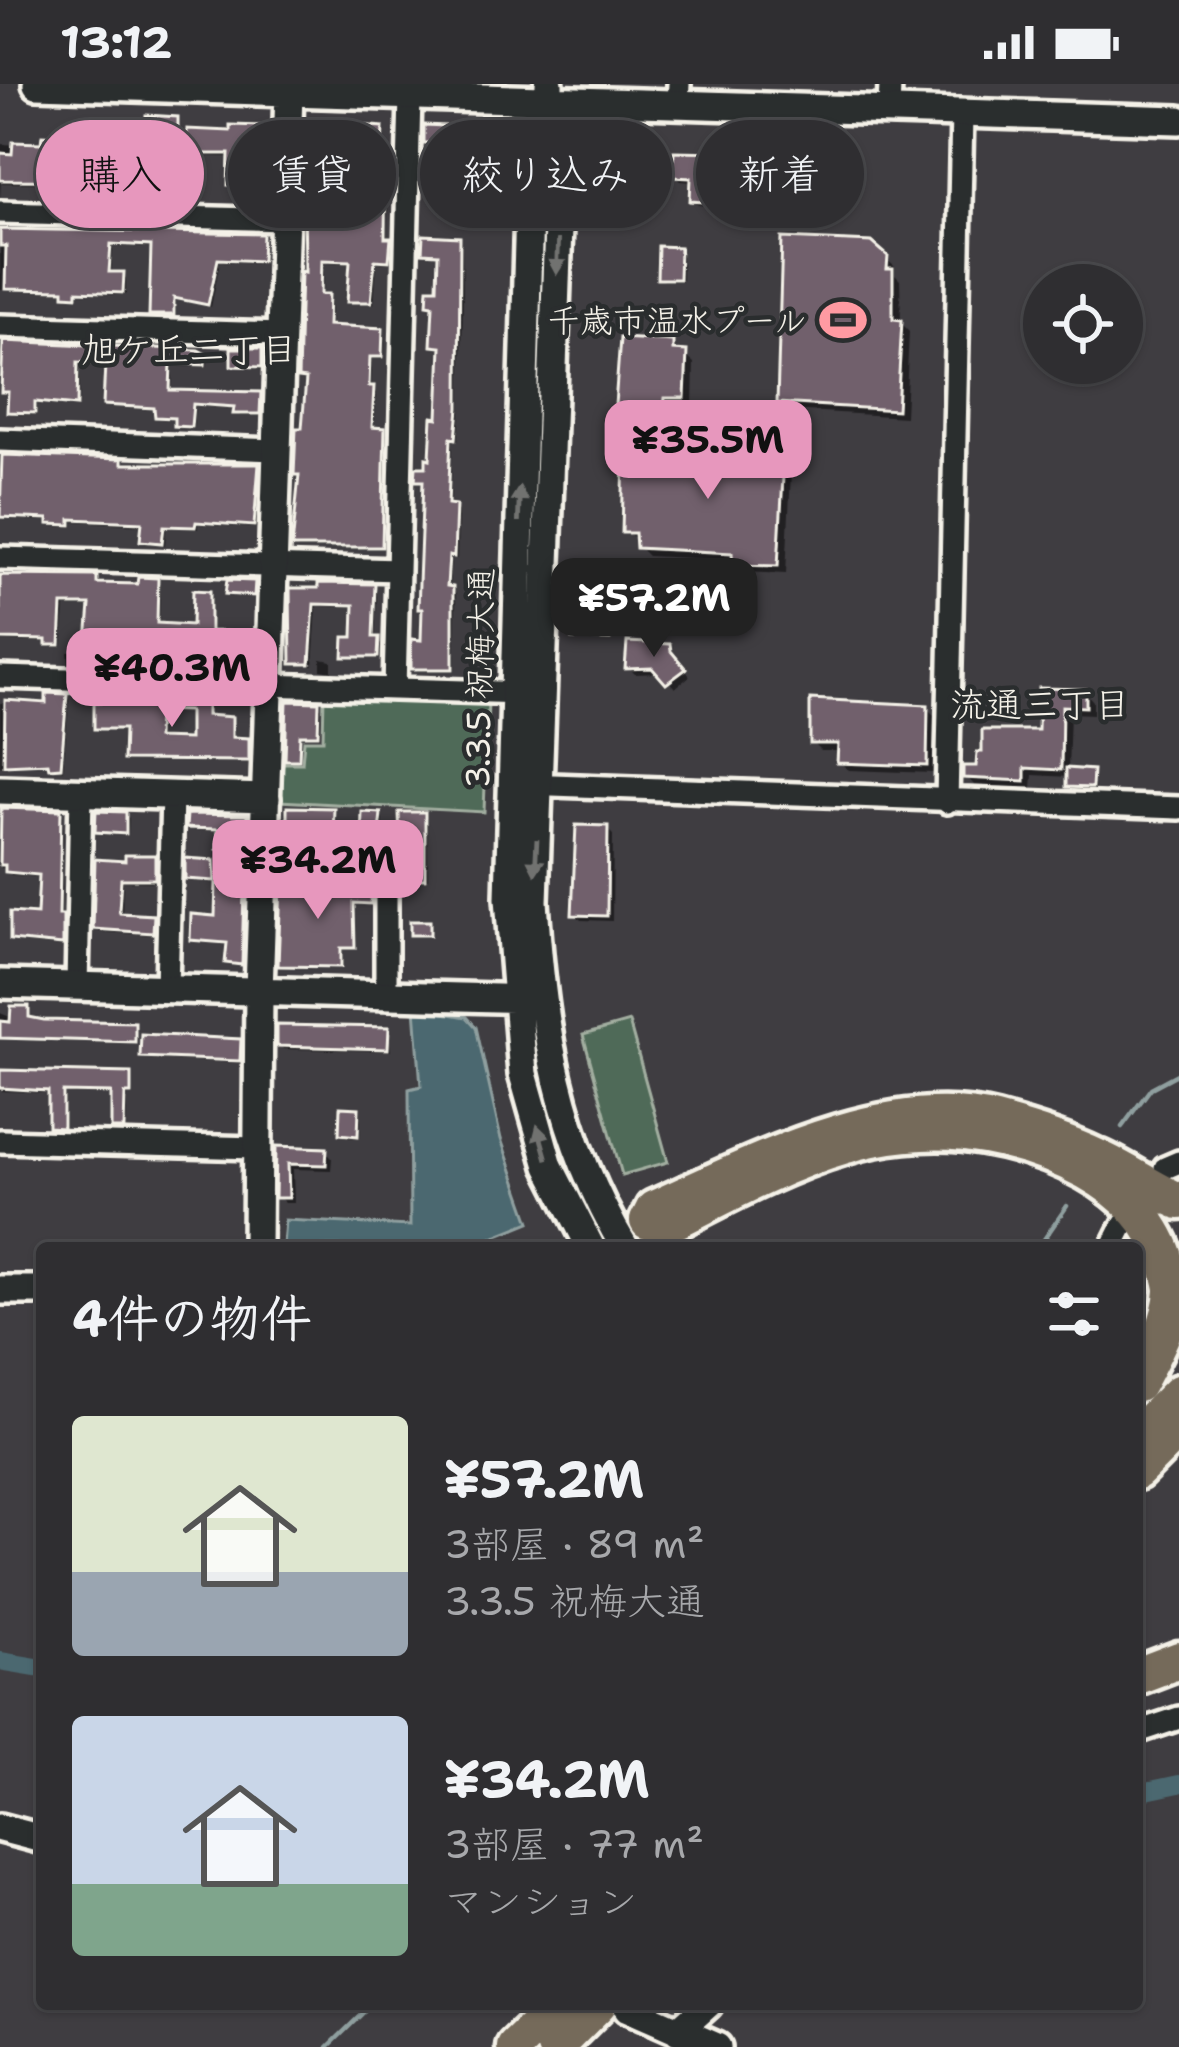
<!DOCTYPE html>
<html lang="ja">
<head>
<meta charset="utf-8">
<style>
  :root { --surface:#2f2e31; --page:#3b3a3d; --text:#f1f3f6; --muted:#a7a8ab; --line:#4a4a4d; --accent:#e797bd }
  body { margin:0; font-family:"Shantell Sans","Klee One",sans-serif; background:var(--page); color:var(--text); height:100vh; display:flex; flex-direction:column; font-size:45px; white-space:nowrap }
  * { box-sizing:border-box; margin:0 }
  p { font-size:39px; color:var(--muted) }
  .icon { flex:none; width:66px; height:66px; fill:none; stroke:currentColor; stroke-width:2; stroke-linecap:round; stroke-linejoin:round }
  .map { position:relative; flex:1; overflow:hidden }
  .drawer { position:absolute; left:36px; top:1158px; width:1107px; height:768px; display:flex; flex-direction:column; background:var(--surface); border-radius:12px; box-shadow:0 3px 9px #0004,0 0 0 3px var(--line) }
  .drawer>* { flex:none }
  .hud { position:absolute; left:36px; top:36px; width:1107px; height:108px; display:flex; gap:24px }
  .tools { position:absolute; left:1023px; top:180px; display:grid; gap:24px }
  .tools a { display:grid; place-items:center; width:120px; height:120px; border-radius:50%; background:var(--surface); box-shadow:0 3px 9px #0004,0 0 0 3px var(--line); font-size:60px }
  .price { position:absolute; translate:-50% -102px; padding:0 27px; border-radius:24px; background:var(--accent); color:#111; font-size:39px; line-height:78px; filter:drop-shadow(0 3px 6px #0008) }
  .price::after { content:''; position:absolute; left:50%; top:72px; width:36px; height:27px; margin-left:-18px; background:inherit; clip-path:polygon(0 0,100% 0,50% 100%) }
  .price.active { background:#222; color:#fff }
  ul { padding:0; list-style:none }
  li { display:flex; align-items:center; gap:36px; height:300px; padding:0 36px }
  li span { display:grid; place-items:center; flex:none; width:336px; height:240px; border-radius:12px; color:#555 }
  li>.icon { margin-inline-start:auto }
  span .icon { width:144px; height:144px; fill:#fffc; stroke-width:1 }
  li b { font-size:51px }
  h2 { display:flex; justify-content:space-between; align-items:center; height:144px; padding:0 36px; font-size:51px }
  .pill { padding:0 42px; border-radius:54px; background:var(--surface); box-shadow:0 3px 9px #0004,0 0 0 3px var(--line); font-size:42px; line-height:108px }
  .pill.active { background:var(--accent); color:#111 }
  .status { display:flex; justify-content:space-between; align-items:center; height:84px; padding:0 60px; background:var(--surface); direction:ltr }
  .status svg { height:33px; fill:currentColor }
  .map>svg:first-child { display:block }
  .green { fill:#506a58; stroke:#a2aea0; stroke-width:3 }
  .water { fill:#4b686f; stroke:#8f9f9f; stroke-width:3 }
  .shadow { fill:#0007; fill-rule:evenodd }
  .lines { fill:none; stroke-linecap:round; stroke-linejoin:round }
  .stream { stroke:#8f9f9f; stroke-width:4.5 }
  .canal { stroke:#4b686f; stroke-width:18 }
  .building { fill:#71616c; stroke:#f4f1e8; stroke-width:3; fill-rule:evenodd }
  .street-casing { stroke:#f4f1e8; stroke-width:30 }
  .secondary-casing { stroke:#f4f1e8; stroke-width:36 }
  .highway-casing { stroke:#f4f1e8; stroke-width:45 }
  .street { stroke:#2a2d2e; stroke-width:21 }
  .secondary { stroke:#2a2d2e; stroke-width:27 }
  .highway { stroke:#746a5a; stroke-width:36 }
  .oneway { fill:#71726f }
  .labels { text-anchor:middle; stroke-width:9; stroke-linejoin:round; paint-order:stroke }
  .poi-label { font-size:33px; fill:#f4f1e8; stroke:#2a2d2e; text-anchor:end }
  .street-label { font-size:33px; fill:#f4f1e8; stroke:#2a2d2e }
  .neighbourhood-label { font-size:36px; fill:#f4f1e8; stroke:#2a2d2e }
</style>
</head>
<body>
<div class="status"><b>13:12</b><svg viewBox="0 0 49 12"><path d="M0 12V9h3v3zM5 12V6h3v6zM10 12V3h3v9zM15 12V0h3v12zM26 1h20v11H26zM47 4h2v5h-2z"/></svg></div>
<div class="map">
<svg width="1179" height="1963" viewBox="0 0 1179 1963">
  <rect width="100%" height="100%" fill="#3f3d41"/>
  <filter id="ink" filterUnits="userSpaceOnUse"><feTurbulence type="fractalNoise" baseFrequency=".00833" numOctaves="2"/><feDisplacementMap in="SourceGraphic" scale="24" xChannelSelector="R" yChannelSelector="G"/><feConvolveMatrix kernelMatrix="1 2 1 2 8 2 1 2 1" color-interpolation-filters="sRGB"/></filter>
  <g filter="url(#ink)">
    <path class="green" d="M 324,610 L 488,618 L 484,728 L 279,717 L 279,679 L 302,679 L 304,656 L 323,656 Z
      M 629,938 L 668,1078 L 622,1091 L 583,951 Z"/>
    <path class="water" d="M 415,924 L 467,933 L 476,943 L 501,1055 L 530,1138 L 468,1163 L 283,1162 L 285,1136 L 410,1142 L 409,1005 L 421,1002 Z"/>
    <path class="shadow" d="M 177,36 L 180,57 L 135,55 L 135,64 L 129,64 L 128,99 L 1,99 L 0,117 L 0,60 L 44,62 Z
      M 261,45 L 264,49 L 263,86 L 253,86 L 252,104 L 231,100 L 232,73 L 193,72 L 190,68 L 233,50 Z
      M 381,46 L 384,69 L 388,73 L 387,157 L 393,160 L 391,179 L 377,178 L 374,220 L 350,216 L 353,179 L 324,178 L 323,213 L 331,217 L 330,244 L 385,250 L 384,275 L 372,275 L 371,304 L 376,309 L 374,346 L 387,350 L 384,465 L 298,465 L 295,462 L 302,394 L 297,390 L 309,297 L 301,293 L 304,190 L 361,117 L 363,89 L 313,88 L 309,84 Z
      M 742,56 L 746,66 L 773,81 L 772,100 L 722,96 L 722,122 L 698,121 L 693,116 L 694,98 L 681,97 L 676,92 L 728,71 Z
      M 631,77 L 632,112 L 609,111 L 609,127 L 587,127 L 585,124 Z
      M 0,146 L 261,153 L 264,179 L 220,177 L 211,223 L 176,215 L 176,233 L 156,233 L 153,230 L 154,164 L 113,162 L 111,191 L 126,194 L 126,211 L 79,209 L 79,213 L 65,208 L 0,206 Z
      M 459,156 L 462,159 L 463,209 L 461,329 L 458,357 L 453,356 L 450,423 L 458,427 L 457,475 L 451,474 L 449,505 L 456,509 L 455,587 L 417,587 L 414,583 L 424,559 L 425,528 L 421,524 L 426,399 L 418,395 L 433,378 L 441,337 L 444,265 L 434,261 L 434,223 L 430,219 L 440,207 L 441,172 L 425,168 Z
      M 871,161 L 895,183 L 895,191 L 900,196 L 901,239 L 909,247 L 905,333 L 789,326 L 780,318 Z
      M 679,166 L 682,169 L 682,197 L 664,197 L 660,193 Z
      M 672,260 L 694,279 L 693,322 L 672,321 L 672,330 L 627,328 L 619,320 Z
      M 0,261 L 197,269 L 208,276 L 207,283 L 173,282 L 172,309 L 260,311 L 262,332 L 240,332 L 237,325 L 195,322 L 193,345 L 180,344 L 177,336 L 161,335 L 157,326 L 110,323 L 106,320 L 108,281 L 80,280 L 79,323 L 37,320 L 37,331 L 13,330 L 11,310 L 0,308 Z
      M 261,267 L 264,286 L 234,281 Z
      M 784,360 L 792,369 L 786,490 L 744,488 L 735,476 L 648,472 L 639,463 L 639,456 L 625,448 L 737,375 Z
      M 0,371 L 121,378 L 125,383 L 257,383 L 261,387 L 257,444 L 198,440 L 198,445 L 166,443 L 165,461 L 143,456 L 145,441 L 73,437 L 73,443 L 54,442 L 51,437 L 3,435 L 0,418 L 6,418 L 5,385 L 0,385 Z
      M 0,493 L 96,495 L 99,502 L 140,503 L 157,497 L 160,500 L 159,542 L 194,544 L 209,510 L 212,513 L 212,550 L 252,551 L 255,568 L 224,567 L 223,587 L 163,585 L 160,568 L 146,568 L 142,561 L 94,560 L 90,556 L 93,523 L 65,523 L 62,563 L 52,563 L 47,558 L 2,557 L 0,561 Z
      M 253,500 L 257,514 L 229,509 Z
      M 373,503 L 377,507 L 375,556 L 381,559 L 380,575 L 346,572 L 356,556 L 357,523 L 317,522 L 313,582 L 294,578 L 293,507 Z
      M 609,541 L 612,558 L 578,557 L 575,554 Z
      M 669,563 L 690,592 L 675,604 L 661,589 L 635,590 L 629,584 Z
      M 68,568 L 80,568 L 81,579 L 69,579 Z
      M 321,575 L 332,577 L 332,588 L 321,586 Z
      M 1042,607 L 1085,608 L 1093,617 L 1093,630 L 1070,629 L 1068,687 L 1092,689 L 1095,706 L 1072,706 L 1069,693 L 1033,691 L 1032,704 L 974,701 L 966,692 L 979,684 L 985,672 L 1041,650 Z
      M 66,613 L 69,616 L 63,686 L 50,681 L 0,682 L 0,619 L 49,622 Z
      M 206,617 L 209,634 L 231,636 L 234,656 L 251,660 L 251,678 L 129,677 L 127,647 L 97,644 L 97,621 ZM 160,627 L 192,629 L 192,658 L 159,657 Z
      M 290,620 L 321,624 L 320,653 L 301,652 L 301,678 L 288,675 Z
      M 927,624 L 935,632 L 933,689 L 848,686 L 840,678 L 841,667 L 821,667 L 813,659 Z
      M 333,727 L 334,753 L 352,754 L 355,767 L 285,767 Z
      M 60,729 L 63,732 L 61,834 L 65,838 L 65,863 L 17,858 L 13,855 L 40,833 L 42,793 L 11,791 L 8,784 L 0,784 L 0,771 Z
      M 125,731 L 129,734 L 128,752 L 98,747 Z
      M 424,731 L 427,735 L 428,797 L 408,797 L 404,794 Z
      M 379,732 L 383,735 L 380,760 L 368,760 L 364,757 Z
      M 246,734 L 249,738 L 248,768 L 224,767 L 221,747 L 193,746 L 189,743 Z
      M 607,745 L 613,751 L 612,837 L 581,836 L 575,830 Z
      M 154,774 L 157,798 L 123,797 L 122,832 L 153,834 L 156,851 L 100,848 L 96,844 L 128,780 Z
      M 213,779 L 217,799 L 188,794 Z
      M 370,804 L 372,821 L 356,820 L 356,865 L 343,865 L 343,884 L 281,881 Z
      M 243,806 L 247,810 L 244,883 L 229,878 L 229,861 L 193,855 Z
      M 28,925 L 31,936 L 134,941 L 137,959 L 0,955 L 0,929 L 13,934 Z
      M 388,946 L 391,967 L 283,965 L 280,961 Z
      M 239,958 L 243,979 L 147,975 L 143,972 Z
      M 0,989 L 130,992 L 133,1012 L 127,1011 L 126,1047 L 114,1044 L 114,1011 L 65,1009 L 65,1045 L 54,1045 L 51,1009 L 0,1007 Z
      M 357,1027 L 361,1031 L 360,1054 L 346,1053 L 342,1049 Z
      M 279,1065 L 325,1067 L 332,1074 L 331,1086 L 293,1085 L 294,1119 L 285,1119 L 278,1112 Z"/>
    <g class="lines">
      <path class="stream" d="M 1122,1043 L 1151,1004 L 1179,989
        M 1038,1164 L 1067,1122
        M 328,1963 L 372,1920"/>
      <path class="canal" d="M 0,1577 L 42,1584
        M 1137,1709 L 1179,1700"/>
    </g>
    <path class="building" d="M 146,31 L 178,33 L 178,55 L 133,54 L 133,62 L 127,62 L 126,97 L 0,96 L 0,69 L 12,70 L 13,58 L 41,59 L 42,51 L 62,52 L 62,47 L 69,47 L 70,42 L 114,44 L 114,39 L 146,40 Z
      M 306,37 L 383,43 L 382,67 L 386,67 L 385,154 L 391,154 L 389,177 L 375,176 L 371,218 L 347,218 L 350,177 L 322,176 L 321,210 L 329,210 L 328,241 L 383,244 L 382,273 L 370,273 L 369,302 L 374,302 L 372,343 L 385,344 L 382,463 L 292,463 L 299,391 L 294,391 L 296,344 L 302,344 L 306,295 L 298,294 L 301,187 L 305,188 L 304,111 L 358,114 L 360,87 L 306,85 Z
      M 230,41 L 262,42 L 260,84 L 251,83 L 250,102 L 228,101 L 229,70 L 187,70 L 187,45 L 230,47 Z
      M 424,41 L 445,42 L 445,59 L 424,59 Z
      M 726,52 L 743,53 L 743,61 L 769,74 L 768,96 L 718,93 L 718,119 L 690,117 L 691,94 L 673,93 L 674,67 L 725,68 Z
      M 626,57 L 643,58 L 642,74 L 625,73 Z
      M 584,72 L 633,74 L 631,111 L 608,110 L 607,126 L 582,125 Z
      M 0,145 L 263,150 L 262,177 L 218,175 L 208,221 L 174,214 L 174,231 L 149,231 L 151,162 L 111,160 L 109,188 L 124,188 L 123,209 L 77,207 L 77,212 L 64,211 L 64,206 L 5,205 L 6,162 L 0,162 Z
      M 423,151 L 460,153 L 459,324 L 456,355 L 451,354 L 448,420 L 456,421 L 454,473 L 449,472 L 447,502 L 453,503 L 453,585 L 411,585 L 411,555 L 421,556 L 422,525 L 418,525 L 423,397 L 415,397 L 416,383 L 426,383 L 426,374 L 430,375 L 432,333 L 438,334 L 441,263 L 431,262 L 433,221 L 427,220 L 428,204 L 437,204 L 438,170 L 422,169 Z
      M 782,154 L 872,158 L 888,172 L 887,185 L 893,185 L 893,235 L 902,236 L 897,326 L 777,319 Z
      M 658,162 L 680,163 L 679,195 L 657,195 Z
      M 620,254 L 673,257 L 673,266 L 687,267 L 685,314 L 665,314 L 664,323 L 615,321 Z
      M 3,257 L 198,266 L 206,270 L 205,281 L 171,280 L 170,306 L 261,308 L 260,330 L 233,330 L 234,323 L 193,320 L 191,343 L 174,342 L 174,334 L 155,333 L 154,324 L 103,321 L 105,280 L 78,278 L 77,322 L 35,318 L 35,329 L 7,328 L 8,308 L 1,308 Z
      M 231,264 L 262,264 L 262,283 L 231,282 Z
      M 735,354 L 785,357 L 778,482 L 733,481 L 732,469 L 636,464 L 635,449 L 622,449 L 624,370 L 734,372 Z
      M 2,371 L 122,375 L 122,380 L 259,380 L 254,442 L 196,438 L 195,443 L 164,442 L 162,459 L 140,457 L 142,438 L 71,435 L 71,441 L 48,440 L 48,435 L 0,433 Z
      M 0,491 L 97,492 L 97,499 L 137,500 L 138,493 L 158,494 L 157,539 L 192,541 L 193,506 L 210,507 L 210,547 L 253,548 L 252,566 L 222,565 L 221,585 L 156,583 L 157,566 L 139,565 L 139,558 L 87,558 L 90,521 L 62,521 L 60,561 L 46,561 L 46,556 L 0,555 Z
      M 227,496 L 255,497 L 254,512 L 225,510 Z
      M 318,499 L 375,500 L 373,553 L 379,553 L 378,573 L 343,573 L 344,553 L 353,553 L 354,521 L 314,520 L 310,580 L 291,580 L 290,504 L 318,504 Z
      M 573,536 L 610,538 L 610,556 L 572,555 Z
      M 627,558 L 670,560 L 671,567 L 686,585 L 666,600 L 652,584 L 625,585 Z
      M 1039,604 L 1086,605 L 1086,623 L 1062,622 L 1061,686 L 1025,684 L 1025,697 L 963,694 L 963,682 L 976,682 L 977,668 L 982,668 L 982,646 L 1038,646 Z
      M 46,609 L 67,610 L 61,683 L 49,684 L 48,679 L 4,681 L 5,616 L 46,619 Z
      M 135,612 L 207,614 L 207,631 L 232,633 L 232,653 L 249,654 L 249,677 L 123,676 L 124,645 L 94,645 L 94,618 L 135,619 ZM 158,626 L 189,627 L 189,655 L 157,654 Z
      M 810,615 L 928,621 L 927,682 L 837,679 L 838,660 L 810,660 Z
      M 287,617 L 319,618 L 318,651 L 300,651 L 299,676 L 285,676 Z
      M 1066,684 L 1093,686 L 1092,704 L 1066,703 Z
      M 287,723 L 334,724 L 333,749 L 354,751 L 353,766 L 315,763 L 313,769 L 282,768 L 282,750 L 287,750 Z
      M 1,724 L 61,726 L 59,831 L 63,831 L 63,861 L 10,856 L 10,828 L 37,830 L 39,791 L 5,788 L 5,781 L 0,781 Z
      M 96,727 L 126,728 L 126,750 L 95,748 Z
      M 362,728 L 381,729 L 378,758 L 361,758 Z
      M 399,728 L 425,728 L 425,795 L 401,795 Z
      M 187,730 L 247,731 L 246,766 L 217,765 L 218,745 L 186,744 Z
      M 576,741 L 608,742 L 607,832 L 572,831 Z
      M 125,771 L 155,771 L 155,795 L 121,795 L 119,826 L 120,829 L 154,831 L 153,849 L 93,845 L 95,775 L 125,777 Z
      M 185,774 L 214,776 L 215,797 L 185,795 Z
      M 281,798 L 371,801 L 371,820 L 354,819 L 355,864 L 341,864 L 341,883 L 278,882 Z
      M 216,800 L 244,804 L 242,881 L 225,879 L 227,859 L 190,856 L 191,830 L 215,832 Z
      M 410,837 L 430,837 L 430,851 L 410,851 Z
      M 11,922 L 29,922 L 29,933 L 44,936 L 135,938 L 135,958 L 0,954 L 0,937 L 10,938 Z
      M 277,941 L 389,943 L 388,965 L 277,962 Z
      M 141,950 L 241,955 L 240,977 L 140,973 Z
      M 0,986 L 131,989 L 131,1010 L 125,1010 L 124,1045 L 111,1045 L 111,1009 L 63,1008 L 63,1044 L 48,1043 L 48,1007 L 0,1004 Z
      M 340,1023 L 359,1024 L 358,1052 L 339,1050 Z
      M 276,1062 L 327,1064 L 326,1081 L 288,1080 L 289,1114 L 275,1114 Z"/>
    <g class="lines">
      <defs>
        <path id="street" d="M 678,18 L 679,0
          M 889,27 L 890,0
          M 0,128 L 285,136
          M 0,242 L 281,250
          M 0,356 L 277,366
          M 0,474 L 398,486
          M 0,593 L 527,609
          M 395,605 L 410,12
          M 525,700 L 1179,724
          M 947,718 L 962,30
          M 264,783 L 386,786 L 386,911
          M 77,902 L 81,708
          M 167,904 L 172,711
          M 0,1057 L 256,1064
          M 1165,1084 L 1179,1078
          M 1112,1164 L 1125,1138
          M 1137,1648 L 1179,1634"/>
        <path id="secondary" d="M 37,0 L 1179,36
          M 549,0 L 549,16 L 561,58 L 534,817 C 542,946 558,1051 625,1164
          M 549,16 L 531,56 L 509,814 L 523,990 L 549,1082 L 591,1164
          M 0,706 L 266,714
          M 0,900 L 530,915
          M 257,1164 L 259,907 L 289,8
          M 0,1206 L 42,1206
          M 0,1744 L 42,1755
          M 628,1924 L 717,1963
          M 678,1947 L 708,1920"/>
        <path id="highway" d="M 1137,1300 C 1152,1271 1171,1240 1173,1207 C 1173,1198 1169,1188 1167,1180 C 1144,1097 1042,1059 964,1049 C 927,1045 881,1050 846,1061 C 783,1079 721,1113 663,1143 L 648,1137 L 654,1125 C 750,1082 887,1010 995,1038 C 1029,1047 1066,1059 1098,1074 C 1126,1086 1151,1105 1179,1117
          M 1137,1351 L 1179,1309
          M 1137,1387 L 1179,1345
          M 1137,1592 L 1179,1576
          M 515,1963 L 559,1920
          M 555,1963 L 598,1920"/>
      </defs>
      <use href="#street" class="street-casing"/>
      <use href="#secondary" class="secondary-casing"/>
      <use href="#highway" class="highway-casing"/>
      <use href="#street" class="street"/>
      <use href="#secondary" class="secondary"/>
      <use href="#highway" class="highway"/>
    </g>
    <defs><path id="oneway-solid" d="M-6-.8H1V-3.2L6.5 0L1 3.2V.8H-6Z" transform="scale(3)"/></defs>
    <g class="oneway">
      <use href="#oneway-solid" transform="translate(557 173) rotate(92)"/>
      <use href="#oneway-solid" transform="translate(519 420) rotate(-88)"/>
      <use href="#oneway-solid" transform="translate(536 773) rotate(93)"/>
      <use href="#oneway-solid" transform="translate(542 1058) rotate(-106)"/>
    </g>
  </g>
  <defs>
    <symbol id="stadium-bare" viewBox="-9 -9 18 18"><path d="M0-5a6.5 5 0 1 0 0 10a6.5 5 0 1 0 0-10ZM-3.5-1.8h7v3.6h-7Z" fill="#ff9aa2" stroke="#2a2d2e" stroke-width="2.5" paint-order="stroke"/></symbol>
  </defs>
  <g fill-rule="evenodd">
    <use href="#stadium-bare" x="810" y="203" width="66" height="66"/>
  </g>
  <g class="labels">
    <g class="poi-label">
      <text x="807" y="248">千歳市温水プール</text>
    </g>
    <g class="street-label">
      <text transform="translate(479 594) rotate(-89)" y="12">3.3.5 祝梅大通</text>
    </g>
    <g class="neighbourhood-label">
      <text x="189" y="278">旭ケ丘二丁目</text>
      <text x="1040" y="633">流通三丁目</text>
    </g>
  </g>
</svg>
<div class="tools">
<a><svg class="icon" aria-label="locate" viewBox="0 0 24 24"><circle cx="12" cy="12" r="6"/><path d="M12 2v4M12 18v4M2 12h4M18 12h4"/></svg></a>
</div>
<b class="price" style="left:708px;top:418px">¥35.5M</b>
<b class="price active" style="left:654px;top:576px">¥57.2M</b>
<b class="price" style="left:172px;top:646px">¥40.3M</b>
<b class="price" style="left:318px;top:838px">¥34.2M</b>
<div class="hud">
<a class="pill active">購入</a>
<a class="pill">賃貸</a>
<a class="pill">絞り込み</a>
<a class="pill">新着</a>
</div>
<section class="drawer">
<h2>4件の物件<svg class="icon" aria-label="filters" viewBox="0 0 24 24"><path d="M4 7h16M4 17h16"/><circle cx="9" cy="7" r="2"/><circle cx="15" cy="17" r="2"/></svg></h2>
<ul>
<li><span style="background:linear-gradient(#dfe7d0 65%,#9aa5b1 0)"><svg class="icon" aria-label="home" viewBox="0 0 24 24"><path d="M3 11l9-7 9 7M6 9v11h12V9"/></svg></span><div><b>¥57.2M</b><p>3部屋 · 89 m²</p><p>3.3.5 祝梅大通</p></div></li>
<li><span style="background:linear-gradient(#c9d6e8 70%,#7fa58c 0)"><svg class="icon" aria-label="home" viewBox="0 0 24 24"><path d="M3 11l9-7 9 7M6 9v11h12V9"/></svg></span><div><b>¥34.2M</b><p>3部屋 · 77 m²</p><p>マンション</p></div></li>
</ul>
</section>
</div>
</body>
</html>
